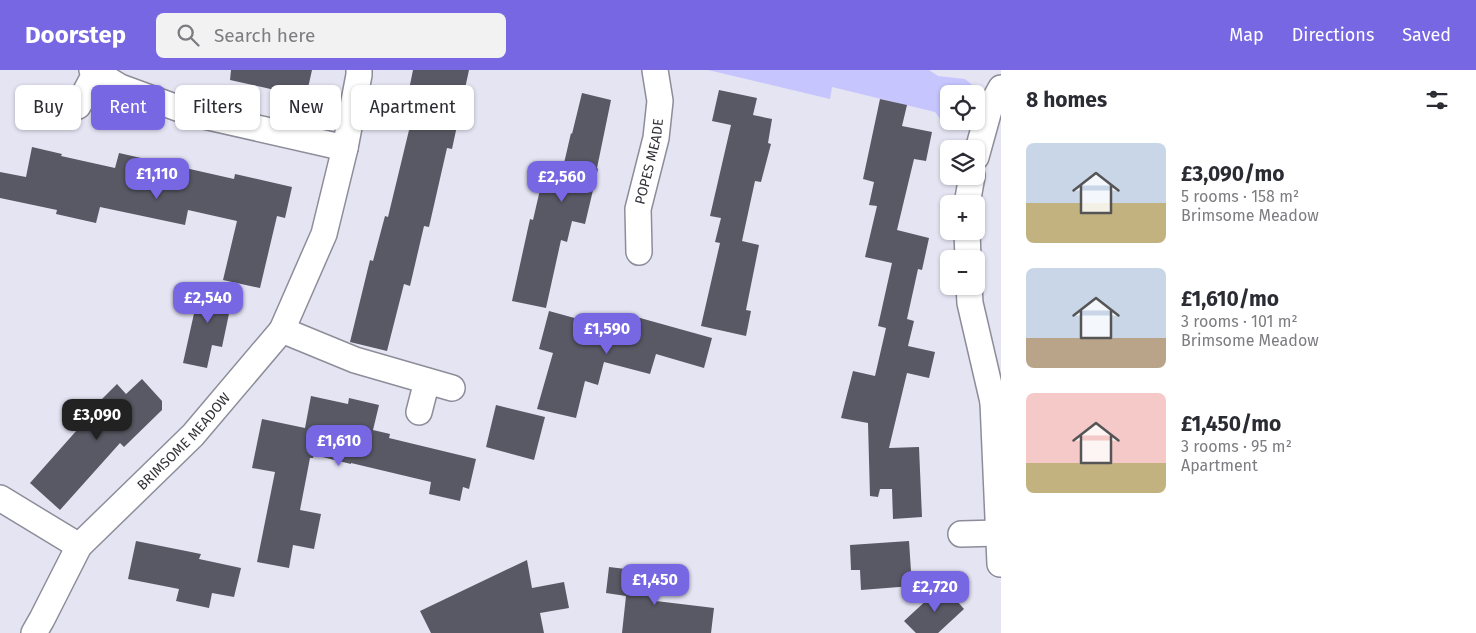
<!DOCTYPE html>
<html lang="en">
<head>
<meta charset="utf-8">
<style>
  :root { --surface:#fff; --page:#f2f2f3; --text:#2b2b33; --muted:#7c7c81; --accent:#7767e2 }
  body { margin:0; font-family:"Fira Sans",sans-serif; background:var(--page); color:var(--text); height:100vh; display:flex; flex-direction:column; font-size:19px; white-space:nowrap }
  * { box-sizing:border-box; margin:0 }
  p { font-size:16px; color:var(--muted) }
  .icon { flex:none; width:28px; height:28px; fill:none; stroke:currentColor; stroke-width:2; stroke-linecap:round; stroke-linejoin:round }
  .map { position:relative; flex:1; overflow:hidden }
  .details { display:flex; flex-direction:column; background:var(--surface); width:475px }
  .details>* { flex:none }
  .banner { position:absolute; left:15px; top:15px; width:475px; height:45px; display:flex; gap:10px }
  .fabs { position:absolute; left:940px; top:15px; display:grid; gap:10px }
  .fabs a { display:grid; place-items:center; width:45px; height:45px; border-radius:8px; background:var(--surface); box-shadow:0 1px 4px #0004; font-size:25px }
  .price { position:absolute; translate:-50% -42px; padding:0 11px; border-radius:10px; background:var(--accent); color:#fff; font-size:16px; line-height:32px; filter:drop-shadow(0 1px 2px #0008) }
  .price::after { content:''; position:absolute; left:50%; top:30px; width:15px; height:11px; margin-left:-8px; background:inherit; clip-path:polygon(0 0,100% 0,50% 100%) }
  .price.active { background:#222; color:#fff }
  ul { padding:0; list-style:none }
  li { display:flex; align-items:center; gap:15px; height:125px; padding:0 25px }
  li span { display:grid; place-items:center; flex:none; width:140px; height:100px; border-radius:8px; color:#555 }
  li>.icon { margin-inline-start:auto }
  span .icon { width:60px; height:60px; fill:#fffc; stroke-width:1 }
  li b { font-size:21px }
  h2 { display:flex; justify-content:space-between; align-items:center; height:60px; padding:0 25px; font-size:21px }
  .pill { padding:0 18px; border-radius:8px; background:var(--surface); box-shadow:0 1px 4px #0004; font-size:18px; line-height:45px }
  .pill.active { background:var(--accent); color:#fff }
  header { display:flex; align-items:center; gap:30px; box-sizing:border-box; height:70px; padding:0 25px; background:var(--accent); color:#fff }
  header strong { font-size:24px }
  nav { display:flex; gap:28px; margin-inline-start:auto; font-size:18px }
  .search { width:350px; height:45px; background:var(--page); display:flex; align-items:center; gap:12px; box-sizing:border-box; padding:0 18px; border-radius:8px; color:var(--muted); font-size:19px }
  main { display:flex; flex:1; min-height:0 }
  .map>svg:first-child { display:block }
  .green { fill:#c6c5fe }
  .building { fill:#595965 }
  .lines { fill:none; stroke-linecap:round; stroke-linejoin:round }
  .minor-casing { stroke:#8d8d9a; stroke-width:28 }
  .minor { stroke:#fff; stroke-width:25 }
  .labels { text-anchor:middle; stroke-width:5; stroke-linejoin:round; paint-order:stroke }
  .street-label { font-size:14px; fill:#323237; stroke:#f1f2fd }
</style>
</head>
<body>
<header>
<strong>Doorstep</strong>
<div class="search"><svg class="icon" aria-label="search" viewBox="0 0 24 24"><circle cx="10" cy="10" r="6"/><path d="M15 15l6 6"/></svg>Search here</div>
<nav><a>Map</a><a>Directions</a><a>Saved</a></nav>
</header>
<main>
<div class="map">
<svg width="1001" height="563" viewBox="0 0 1001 563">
  <rect width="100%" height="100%" fill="#e4e4f3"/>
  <path class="green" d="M 708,0 L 929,0 L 938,6 L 965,9 L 975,17 L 973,24 L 949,24 L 949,51 L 964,51 L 962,59 L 945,55 L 935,42 L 832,17 L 830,29 Z"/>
  <path class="building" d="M 231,0 L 312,0 L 306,27 L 230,10 Z
    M 413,0 L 469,0 L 452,79 L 447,78 L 429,157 L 424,156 L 410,216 L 404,214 L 387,281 L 350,272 L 370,190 L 373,191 L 385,146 L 388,147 L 410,56 L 402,54 Z
    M 719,20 L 757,28 L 753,45 L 772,49 L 768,73 L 771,74 L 761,112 L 755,111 L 742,171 L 759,175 L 746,240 L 751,241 L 746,266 L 701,256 L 720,173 L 715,172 L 721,148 L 710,146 L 731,55 L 712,51 Z
    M 582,23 L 611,30 L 597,98 L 598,99 L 585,154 L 572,151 L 567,172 L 561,170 L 546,238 L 512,231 L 530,149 L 533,150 L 542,111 L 559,115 L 571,63 L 572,64 Z
    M 880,29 L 907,35 L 902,56 L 932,62 L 926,91 L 914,89 L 897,160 L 929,168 L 922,200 L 918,199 L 907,249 L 914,251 L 908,276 L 935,282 L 929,308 L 907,303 L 889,378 L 919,377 L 922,447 L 893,449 L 892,419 L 880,419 L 878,427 L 870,426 L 868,353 L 841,348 L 853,301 L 875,306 L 886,258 L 878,256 L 892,193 L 865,187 L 877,136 L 869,135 L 874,112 L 863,109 Z
    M 32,77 L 62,84 L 61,86 L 115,98 L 119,83 L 234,109 L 235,104 L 292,117 L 285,148 L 277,146 L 260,218 L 223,210 L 237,151 L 188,140 L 185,155 L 100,137 L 96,153 L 56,144 L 57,140 L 0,128 L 0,102 L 26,107 Z
    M 201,212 L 234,220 L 222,277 L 212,275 L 207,298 L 183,293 Z
    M 549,241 L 629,263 L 633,246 L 712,268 L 704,298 L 656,284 L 650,304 L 604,292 L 598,315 L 585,311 L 576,348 L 537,339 L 553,283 L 539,279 Z
    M 142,309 L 162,331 L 162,340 L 124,377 L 120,373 L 60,440 L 30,413 L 101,333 L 100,331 L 117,314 L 126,324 Z
    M 311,326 L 348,334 L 349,328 L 379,335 L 373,360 L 390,364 L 389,368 L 476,389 L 469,419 L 463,417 L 460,431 L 429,424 L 431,412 L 351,393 L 351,394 L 314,385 L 313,388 L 310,388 L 300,440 L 321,444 L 314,479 L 293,475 L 289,498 L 257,492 L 275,402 L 252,398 L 262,349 L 305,358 Z
    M 496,335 L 545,347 L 534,390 L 486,377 Z
    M 136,471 L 201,484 L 199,489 L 241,498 L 234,527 L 212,523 L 209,538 L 176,531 L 179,519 L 128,509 Z
    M 909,471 L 912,516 L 861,520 L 860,500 L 851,500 L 850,475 Z
    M 527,490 L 532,518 L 564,512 L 569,538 L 540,543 L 544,563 L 431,563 L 420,541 Z
    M 609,497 L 659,503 L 656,531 L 714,538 L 711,563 L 622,563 L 626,526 L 606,523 Z
    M 943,515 L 964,539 L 938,563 L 916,563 L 904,551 Z"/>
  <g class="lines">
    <defs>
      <g id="minor">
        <path d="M 92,0 L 120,17 L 191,43 L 345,78"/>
        <path d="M 78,36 L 96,2"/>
        <path d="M 976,87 L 989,40 L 1001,18"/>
        <path d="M 967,134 L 972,106"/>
        <path d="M 967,161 L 968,189"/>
        <path id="s1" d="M 639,182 L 638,139 L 656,68 L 660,31 L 655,0"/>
        <path d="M 969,216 L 970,233 L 993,332 L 1001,331"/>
        <path d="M 282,260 L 355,290 L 452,318"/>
        <path d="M 993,332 L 1000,494"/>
        <path d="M 419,342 L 427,311"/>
        <path d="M 0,428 L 79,476"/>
        <path d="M 961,464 L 998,463"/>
        <path id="s2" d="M 34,563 L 42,549 L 79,476 L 193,365 L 282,260 L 324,164 L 345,78 L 359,5 L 359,0"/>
      </g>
    </defs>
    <use href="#minor" class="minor-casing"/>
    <use href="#minor" class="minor"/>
  </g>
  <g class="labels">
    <g class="street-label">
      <text dy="5" stroke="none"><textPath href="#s1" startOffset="92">POPES MEADE</textPath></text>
      <text dy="5" stroke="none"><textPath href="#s2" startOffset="246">BRIMSOME MEADOW</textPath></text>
    </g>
  </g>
</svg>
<div class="fabs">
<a><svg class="icon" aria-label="locate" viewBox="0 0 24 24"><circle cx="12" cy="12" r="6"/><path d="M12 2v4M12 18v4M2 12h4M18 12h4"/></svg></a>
<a><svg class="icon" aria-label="layers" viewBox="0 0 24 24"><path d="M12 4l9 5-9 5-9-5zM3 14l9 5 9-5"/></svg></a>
<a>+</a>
<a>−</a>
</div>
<b class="price" style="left:157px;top:130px">£1,110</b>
<b class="price" style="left:562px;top:133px">£2,560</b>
<b class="price" style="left:208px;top:254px">£2,540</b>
<b class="price" style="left:607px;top:285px">£1,590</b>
<b class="price active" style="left:97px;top:371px">£3,090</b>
<b class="price" style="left:339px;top:397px">£1,610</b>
<b class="price" style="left:655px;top:536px">£1,450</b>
<b class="price" style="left:935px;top:543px">£2,720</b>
<div class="banner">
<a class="pill">Buy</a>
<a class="pill active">Rent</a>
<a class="pill">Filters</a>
<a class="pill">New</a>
<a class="pill">Apartment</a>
</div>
</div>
<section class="details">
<h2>8 homes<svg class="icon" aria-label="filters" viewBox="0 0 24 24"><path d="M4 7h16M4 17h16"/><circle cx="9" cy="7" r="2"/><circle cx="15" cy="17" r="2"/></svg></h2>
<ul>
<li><span style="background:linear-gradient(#c9d6e8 60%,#c2b280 0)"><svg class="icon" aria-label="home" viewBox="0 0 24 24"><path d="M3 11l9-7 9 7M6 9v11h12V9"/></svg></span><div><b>£3,090/mo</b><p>5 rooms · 158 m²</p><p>Brimsome Meadow</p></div></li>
<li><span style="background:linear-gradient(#c9d6e8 70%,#b9a48a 0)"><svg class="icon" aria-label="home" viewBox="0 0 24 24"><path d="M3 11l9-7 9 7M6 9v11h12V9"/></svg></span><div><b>£1,610/mo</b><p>3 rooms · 101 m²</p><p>Brimsome Meadow</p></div></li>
<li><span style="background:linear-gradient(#f6c9c9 70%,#c2b280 0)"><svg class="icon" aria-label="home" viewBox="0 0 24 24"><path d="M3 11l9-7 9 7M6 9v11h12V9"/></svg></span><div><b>£1,450/mo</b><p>3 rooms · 95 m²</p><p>Apartment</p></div></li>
</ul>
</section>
</main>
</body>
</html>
